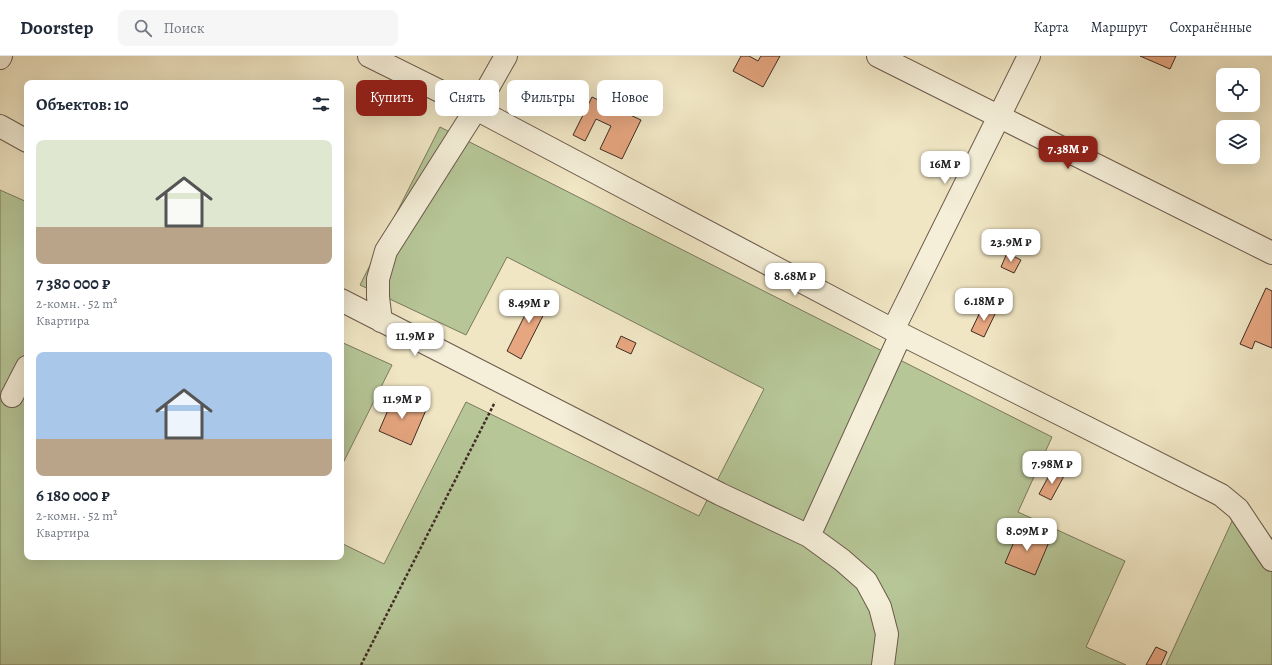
<!DOCTYPE html>
<html lang="ru">
<head>
<meta charset="utf-8">
<style>
  :root { --surface:#fff; --page:#f6f6f7; --text:#1f2937; --muted:#747a83; --line:#e0e1e3; --accent:#8f2418 }
  body { margin:0; font-family:Alegreya,serif; background:var(--page); color:var(--text); height:100vh; display:flex; flex-direction:column; font-size:15px; white-space:nowrap }
  * { box-sizing:border-box; margin:0 }
  p { font-size:13px; color:var(--muted) }
  .icon { flex:none; width:22px; height:22px; fill:none; stroke:currentColor; stroke-width:2; stroke-linecap:round; stroke-linejoin:round }
  .map { position:relative; flex:1; overflow:hidden }
  .panel { position:absolute; left:24px; top:24px; width:320px; height:480px; display:flex; flex-direction:column; background:var(--surface); border-radius:8px; box-shadow:0 4px 16px #0002 }
  .panel>* { flex:none }
  .top-card { position:absolute; left:356px; top:24px; width:380px; height:36px; display:flex; gap:8px }
  .fabs { position:absolute; left:1216px; top:12px; display:grid; gap:8px }
  .fabs a { display:grid; place-items:center; width:44px; height:44px; border-radius:8px; background:var(--surface); box-shadow:0 4px 16px #0002; font-size:20px }
  .price { position:absolute; translate:-50% -34px; padding:0 9px; border-radius:8px; background:#fff; color:#222; font-size:13px; line-height:26px; filter:drop-shadow(0 1px 2px #0008) }
  .price::after { content:''; position:absolute; left:50%; top:24px; width:12px; height:9px; margin-left:-6px; background:inherit; clip-path:polygon(0 0,100% 0,50% 100%) }
  .price.on { background:var(--accent); color:#fff }
  ul { padding:0; list-style:none }
  li { display:grid; align-content:center; gap:8px; height:212px; padding:0 12px }
  li span { display:grid; place-items:center; height:124px; border-radius:8px; color:#555 }
  li>.icon { margin-inline-start:auto }
  span .icon { width:72px; height:72px; fill:#fffc; stroke-width:1 }
  li b { font-size:17px }
  h2 { display:flex; justify-content:space-between; align-items:center; height:48px; padding:0 12px; font-size:17px }
  .pill { padding:0 14px; border-radius:8px; background:var(--surface); box-shadow:0 4px 16px #0002; font-size:14px; line-height:36px }
  .pill.on { background:var(--accent); color:#fff }
  header { display:flex; align-items:center; gap:24px; box-sizing:border-box; height:56px; padding:0 20px; background:var(--surface); border-bottom:1px solid var(--line) }
  header strong { font-size:19px }
  nav { display:flex; gap:22px; margin-inline-start:auto; font-size:14px }
  .search { width:280px; height:36px; background:var(--page); display:flex; align-items:center; gap:10px; box-sizing:border-box; padding:0 14px; border-radius:8px; color:var(--muted); font-size:15px }
  .map>svg:first-child { display:block }
  .green { fill:#b6c697; stroke:#7b795e }
  .building { fill:#e6a680; stroke:#402c25 }
  .lines { fill:none; stroke-linecap:round; stroke-linejoin:round }
  .minor-casing { stroke:#6c5a4d; stroke-width:24 }
  .path { stroke:#402c25; stroke-width:2.5; stroke-dasharray:3 2; stroke-linecap:butt }
  .minor { stroke:#f5efd9; stroke-width:22 }
</style>
</head>
<body>
<header>
<strong>Doorstep</strong>
<div class="search"><svg class="icon" aria-label="search" viewBox="0 0 24 24"><circle cx="10" cy="10" r="6"/><path d="M15 15l6 6"/></svg>Поиск</div>
<nav><a>Карта</a><a>Маршрут</a><a>Сохранённые</a></nav>
</header>
<div class="map">
<svg width="1272" height="609" viewBox="0 0 1272 609">
  <rect width="100%" height="100%" fill="#f0e6c4"/>
  <filter id="stains"><feTurbulence type="fractalNoise" baseFrequency=".005" numOctaves="4"/><feColorMatrix values="0 0 0 0 .2 0 0 0 0 .09 0 0 0 0 .02 0 0 0 .5 -.17"/></filter>
  <radialGradient id="worn" r=".72"><stop offset=".6" stop-color="#630" stop-opacity="0"/><stop offset="1" stop-color="#630" stop-opacity=".3"/></radialGradient>
  <path class="green" d="M 440,71 L 1052,381 L 1018,456 L 1125,505 L 1086,591 L 1126,609 L 0,609 L 0,134 L 27,146 L 27,501 L 341,501 L 341,487 L 384,508 L 466,346 L 699,460 L 764,333 L 507,201 L 466,279 L 360,229 Z
    M 341,286 L 392,309 L 341,411 Z
    M 1233,463 L 1272,482 L 1272,609 L 1166,609 Z"/>
  <path class="building" d="M 741,0 L 749,0 L 758,5 L 761,0 L 780,0 L 763,31 L 733,15 Z
    M 1140,0 L 1176,0 L 1170,13 Z
    M 592,41 L 641,64 L 622,103 L 600,93 L 611,70 L 596,63 L 585,85 L 573,79 Z
    M 1007,197 L 1021,204 L 1014,217 L 1001,211 Z
    M 1266,232 L 1272,235 L 1272,292 L 1255,285 L 1252,293 L 1240,288 Z
    M 538,237 L 551,244 L 521,303 L 507,295 L 525,259 L 519,256 L 526,242 L 533,246 Z
    M 983,250 L 996,256 L 984,281 L 971,275 Z
    M 621,280 L 636,287 L 631,298 L 616,291 Z
    M 394,340 L 426,354 L 411,389 L 379,375 Z
    M 1052,414 L 1064,420 L 1051,444 L 1039,438 Z
    M 1019,474 L 1049,486 L 1035,519 L 1005,507 Z
    M 1156,591 L 1167,596 L 1161,609 L 1146,609 Z"/>
  <g class="lines">
    <defs>
      <path id="minor" d="M 369,0 L 476,53 L 893,274 L 1221,439 L 1238,453 L 1272,504
        M 878,0 L 1272,197
        M 0,2 L 1,0
        M 0,70 L 27,85
        M 341,244 L 720,438 L 809,480 L 842,504 L 866,525 L 880,551 L 887,578 L 883,609
        M 381,265 L 378,241 L 378,223 L 386,195 L 476,53 L 506,0
        M 893,274 L 1029,0
        M 12,340 L 27,311
        M 809,480 L 901,278"/>
    </defs>
    <use href="#minor" class="minor-casing"/>
    <path class="path" d="M 361,609 L 495,346"/>
    <use href="#minor" class="minor"/>
  </g>
  <rect width="100%" height="100%" filter="url(#stains)"/>
  <rect width="100%" height="100%" fill="url(#worn)"/>
</svg>
<div class="fabs">
<a><svg class="icon" aria-label="locate" viewBox="0 0 24 24"><circle cx="12" cy="12" r="6"/><path d="M12 2v4M12 18v4M2 12h4M18 12h4"/></svg></a>
<a><svg class="icon" aria-label="layers" viewBox="0 0 24 24"><path d="M12 4l9 5-9 5-9-5zM3 14l9 5 9-5"/></svg></a>
</div>
<b class="price on" style="left:1068px;top:114px">7.38M ₽</b>
<b class="price" style="left:945px;top:129px">16M ₽</b>
<b class="price" style="left:1011px;top:207px">23.9M ₽</b>
<b class="price" style="left:795px;top:241px">8.68M ₽</b>
<b class="price" style="left:984px;top:266px">6.18M ₽</b>
<b class="price" style="left:529px;top:268px">8.49M ₽</b>
<b class="price" style="left:415px;top:301px">11.9M ₽</b>
<b class="price" style="left:402px;top:364px">11.9M ₽</b>
<b class="price" style="left:1052px;top:429px">7.98M ₽</b>
<b class="price" style="left:1027px;top:496px">8.09M ₽</b>
<div class="top-card">
<a class="pill on">Купить</a>
<a class="pill">Снять</a>
<a class="pill">Фильтры</a>
<a class="pill">Новое</a>
</div>
<section class="panel">
<h2>Объектов: 10<svg class="icon" aria-label="filters" viewBox="0 0 24 24"><path d="M4 7h16M4 17h16"/><circle cx="9" cy="7" r="2"/><circle cx="15" cy="17" r="2"/></svg></h2>
<ul>
<li><span style="background:linear-gradient(#dfe7d0 70%,#b9a48a 0)"><svg class="icon" aria-label="home" viewBox="0 0 24 24"><path d="M3 11l9-7 9 7M6 9v11h12V9"/></svg></span><div><b>7 380 000 ₽</b><p>2-комн. · 52 m²</p><p>Квартира</p></div></li>
<li><span style="background:linear-gradient(#a9c7e8 70%,#b9a48a 0)"><svg class="icon" aria-label="home" viewBox="0 0 24 24"><path d="M3 11l9-7 9 7M6 9v11h12V9"/></svg></span><div><b>6 180 000 ₽</b><p>2-комн. · 52 m²</p><p>Квартира</p></div></li>
</ul>
</section>
</div>
</body>
</html>
